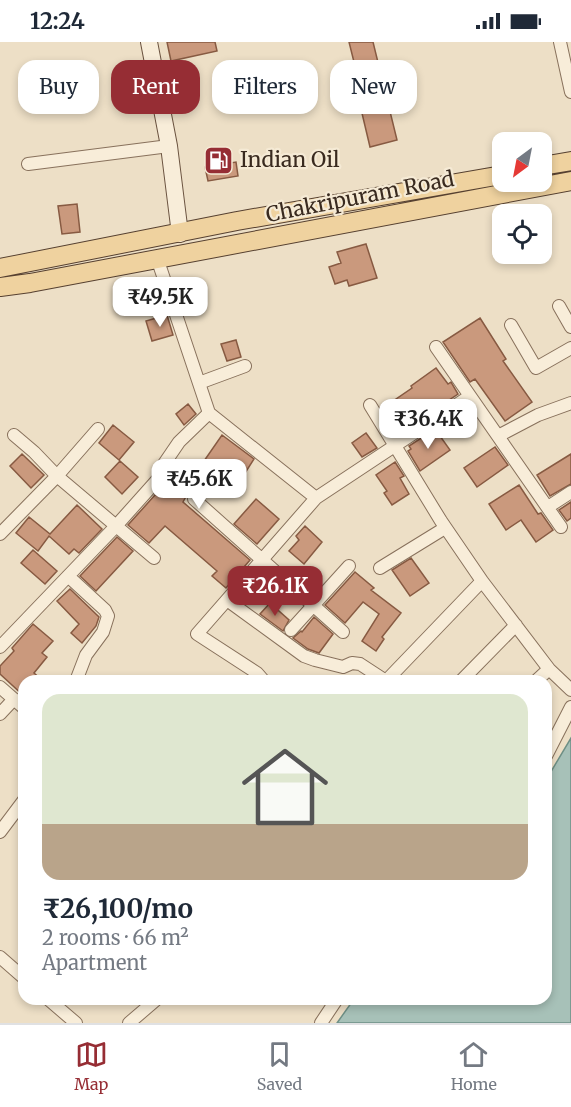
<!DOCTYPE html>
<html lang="en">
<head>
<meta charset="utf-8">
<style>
  :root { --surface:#fff; --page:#f6f6f7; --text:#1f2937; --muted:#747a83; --line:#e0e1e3; --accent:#962d34 }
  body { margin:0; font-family:Merriweather,serif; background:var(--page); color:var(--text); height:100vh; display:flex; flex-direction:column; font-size:22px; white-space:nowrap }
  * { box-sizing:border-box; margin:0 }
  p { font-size:20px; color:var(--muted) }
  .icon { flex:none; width:33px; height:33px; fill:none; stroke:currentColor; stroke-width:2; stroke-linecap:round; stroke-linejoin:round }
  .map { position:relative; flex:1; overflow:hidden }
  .panel { position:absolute; left:18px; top:633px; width:534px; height:330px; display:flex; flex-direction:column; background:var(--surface); border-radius:18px; box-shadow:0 3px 9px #0003 }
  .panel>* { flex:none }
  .top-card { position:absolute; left:18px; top:18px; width:536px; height:54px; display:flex; gap:12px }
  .needle { width:39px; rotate:212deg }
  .fabs { position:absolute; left:492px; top:90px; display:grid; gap:12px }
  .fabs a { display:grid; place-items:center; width:60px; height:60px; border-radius:12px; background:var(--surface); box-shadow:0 3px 9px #0003; font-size:30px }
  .price { position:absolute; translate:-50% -51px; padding:0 14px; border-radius:12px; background:#fff; color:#222; font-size:20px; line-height:39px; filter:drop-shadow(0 2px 3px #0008) }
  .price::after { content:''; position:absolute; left:50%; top:36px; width:18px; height:14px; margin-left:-9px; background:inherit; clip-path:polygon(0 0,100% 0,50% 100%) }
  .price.current { background:var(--accent); color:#fff }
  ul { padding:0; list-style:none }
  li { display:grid; align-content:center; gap:12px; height:318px; padding:0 24px }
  li span { display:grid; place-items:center; height:186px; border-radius:18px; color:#555 }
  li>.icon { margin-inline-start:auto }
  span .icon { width:108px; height:108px; fill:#fffc; stroke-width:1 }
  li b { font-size:26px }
  .tag { padding:0 21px; border-radius:18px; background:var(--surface); box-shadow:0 3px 9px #0003; font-size:21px; line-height:54px }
  .tag.current { background:var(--accent); color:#fff }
  .status { display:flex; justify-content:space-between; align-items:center; height:42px; padding:0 30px; background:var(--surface); direction:ltr }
  .status svg { height:16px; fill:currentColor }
  .tabs { display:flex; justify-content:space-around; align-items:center; height:84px; border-top:2px solid var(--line); background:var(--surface); font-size:16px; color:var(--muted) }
  .tabs a { display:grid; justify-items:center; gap:3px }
  .tabs .current { color:var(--accent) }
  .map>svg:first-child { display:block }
  .water { fill:#a7c1b8; stroke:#6e8f85; stroke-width:1.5 }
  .building { fill:#ca997d; stroke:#875a42; stroke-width:1.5 }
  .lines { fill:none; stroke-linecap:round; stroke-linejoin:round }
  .street-casing { stroke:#88715c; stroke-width:14 }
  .secondary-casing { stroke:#6a523f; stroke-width:18 }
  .primary-casing { stroke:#564030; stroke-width:20 }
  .street { stroke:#f8edd9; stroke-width:12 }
  .secondary { stroke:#f8edd9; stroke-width:16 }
  .primary { stroke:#efd29f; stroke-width:18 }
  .labels { text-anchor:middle; stroke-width:4.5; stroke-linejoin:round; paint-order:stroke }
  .poi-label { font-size:21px; fill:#392a1f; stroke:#f5ead5; text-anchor:start }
  .street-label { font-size:21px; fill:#392a1f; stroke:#f5ead5 }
</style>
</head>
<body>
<div class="status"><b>12:24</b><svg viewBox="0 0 49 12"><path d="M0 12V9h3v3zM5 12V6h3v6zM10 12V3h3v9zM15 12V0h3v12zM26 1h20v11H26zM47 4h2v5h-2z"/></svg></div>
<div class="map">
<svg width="571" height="981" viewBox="0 0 571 981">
  <rect width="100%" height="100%" fill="#eddfc6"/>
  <path class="water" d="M 571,696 L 571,981 L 337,981 L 354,957 L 546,957 L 546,738 Z"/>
  <path class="building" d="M 167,0 L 215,0 L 217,9 L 171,19 Z
    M 349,0 L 373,0 L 397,98 L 370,105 L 352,29 L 356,28 Z
    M 236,120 L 238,134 L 208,139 L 205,125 Z
    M 77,162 L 80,190 L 62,192 L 58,164 Z
    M 366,202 L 377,236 L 349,244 L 347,238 L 335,242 L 329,225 L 341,221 L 337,210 Z
    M 167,273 L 173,293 L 152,299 L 146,279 Z
    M 480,276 L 506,317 L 503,319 L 532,360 L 505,379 L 475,337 L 470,340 L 443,300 Z
    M 236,298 L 241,315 L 227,319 L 221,302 Z
    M 436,326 L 448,342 L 451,340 L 458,352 L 400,391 L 383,366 L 412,346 L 411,344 Z
    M 188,362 L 196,372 L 184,383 L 176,372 Z
    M 113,383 L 134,400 L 119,418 L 99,401 Z
    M 435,387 L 450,408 L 420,429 L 408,409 L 411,407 L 409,404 Z
    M 366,391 L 377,406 L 362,415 L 352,401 Z
    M 222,393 L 254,417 L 233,450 L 208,436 L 195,449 L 188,451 L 183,460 L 250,518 L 226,546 L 212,534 L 217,529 L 165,484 L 149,501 L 128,483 L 173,433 L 175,436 L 187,424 L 195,432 Z
    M 495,405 L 508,423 L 477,445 L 464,426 Z
    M 22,412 L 44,433 L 31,446 L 10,424 Z
    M 571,412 L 571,442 L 550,454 L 537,433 Z
    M 120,419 L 138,435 L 122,452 L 105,435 Z
    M 395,420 L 404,434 L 400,436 L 409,452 L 392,463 L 384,451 L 387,449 L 376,433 Z
    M 519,443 L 538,472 L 541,471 L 553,488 L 536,500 L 521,478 L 506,488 L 489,462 Z
    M 256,457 L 279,477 L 257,502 L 234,482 Z
    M 571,460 L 571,476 L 567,479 L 559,468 Z
    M 77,463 L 102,487 L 79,511 L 74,507 L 69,512 L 49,494 L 38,509 L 16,491 L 29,475 L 50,492 Z
    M 305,484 L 322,500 L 304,522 L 289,509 L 299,498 L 296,494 Z
    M 117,495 L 133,509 L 96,549 L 80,534 Z
    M 33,508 L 57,529 L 45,542 L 21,521 Z
    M 411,516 L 429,541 L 410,554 L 392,528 Z
    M 355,530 L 374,546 L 371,548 L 401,571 L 382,595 L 384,597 L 376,609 L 362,599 L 379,572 L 363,560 L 345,581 L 325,563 Z
    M 261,531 L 282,549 L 273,559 L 253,541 Z
    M 70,547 L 99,575 L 96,584 L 82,601 L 71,591 L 79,582 L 57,559 Z
    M 270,561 L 289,578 L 283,589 L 260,572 Z
    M 314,575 L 333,592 L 319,611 L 308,607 L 293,596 L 301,589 L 302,590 Z
    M 33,582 L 53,599 L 42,611 L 47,615 L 34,631 L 43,639 L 24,639 L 24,654 L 0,632 L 0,624 L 14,609 L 12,606 Z"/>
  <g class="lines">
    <defs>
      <path id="street" d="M 560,0 L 571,50
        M 28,122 L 169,104
        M 157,216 L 209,371 L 316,456
        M 559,264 L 571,285
        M 511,283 L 536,326 L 571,306
        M 436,305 L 561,485
        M 199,341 L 245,324
        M 370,363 L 441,479 L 482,539 L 549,627 L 536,639
        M 14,393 L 34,410 L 57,434 L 154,516
        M 498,394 L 538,373 L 571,361
        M 194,457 L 343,590
        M 548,465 L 571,450
        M 0,492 L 57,434 L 98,387
        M 380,526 L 445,486
        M 68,534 L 105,568 L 108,574 L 103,590 L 86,613 L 76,639
        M 227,558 L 304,614 L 315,618 L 343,625 L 352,621 L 360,622 L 386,639
        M 291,588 L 349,524
        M 0,605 L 116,484 L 158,437 L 164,422 L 179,400 L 209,371
        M 549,627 L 571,648
        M 264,639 L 257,631 L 197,592 L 316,456 L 470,354
        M 386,639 L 482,539
        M 461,639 L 516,583
        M 0,645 L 24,666
        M 0,672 L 14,657
        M 546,714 L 571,665
        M 0,790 L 24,758
        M 0,915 L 24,936
        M 48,957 L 76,981
        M 129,981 L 157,957
        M 321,981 L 337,957"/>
      <path id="secondary" d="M 149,0 L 169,104 L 180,192"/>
      <path id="primary" d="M 542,124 L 571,119
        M 0,226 L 237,179 L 502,133
        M 0,245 L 30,241 L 571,139"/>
    </defs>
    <use href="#street" class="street-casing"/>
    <use href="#secondary" class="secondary-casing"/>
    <use href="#primary" class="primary-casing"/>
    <use href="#street" class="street"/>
    <use href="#secondary" class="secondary"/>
    <use href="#primary" class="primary"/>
  </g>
  <defs>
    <symbol id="fuel-square" viewBox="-11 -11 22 22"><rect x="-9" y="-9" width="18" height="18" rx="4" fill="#962d34" stroke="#f5ead5"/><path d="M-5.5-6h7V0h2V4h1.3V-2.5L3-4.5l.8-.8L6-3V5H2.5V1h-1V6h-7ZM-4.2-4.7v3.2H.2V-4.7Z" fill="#fff"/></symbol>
  </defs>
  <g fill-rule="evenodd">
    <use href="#fuel-square" x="202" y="102" width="33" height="33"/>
  </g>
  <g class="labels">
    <g class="poi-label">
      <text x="240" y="125">Indian Oil</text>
    </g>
    <g class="street-label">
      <text transform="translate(360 155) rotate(-11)" y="7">Chakripuram Road</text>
    </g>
  </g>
</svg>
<div class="fabs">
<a><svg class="needle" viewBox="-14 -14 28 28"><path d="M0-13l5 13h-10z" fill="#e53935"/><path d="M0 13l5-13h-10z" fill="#747a83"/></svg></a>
<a><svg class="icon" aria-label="locate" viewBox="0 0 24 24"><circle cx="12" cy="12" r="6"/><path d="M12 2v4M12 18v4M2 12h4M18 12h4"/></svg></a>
</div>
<b class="price" style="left:160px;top:286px">₹49.5K</b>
<b class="price" style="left:428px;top:408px">₹36.4K</b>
<b class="price" style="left:199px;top:468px">₹45.6K</b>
<b class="price current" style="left:275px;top:575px">₹26.1K</b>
<div class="top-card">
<a class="tag">Buy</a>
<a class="tag current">Rent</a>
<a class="tag">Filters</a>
<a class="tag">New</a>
</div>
<section class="panel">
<ul>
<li><span style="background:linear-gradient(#dfe7d0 70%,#b9a48a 0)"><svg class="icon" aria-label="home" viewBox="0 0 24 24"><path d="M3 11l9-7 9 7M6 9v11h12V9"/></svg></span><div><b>₹26,100/mo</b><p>2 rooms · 66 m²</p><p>Apartment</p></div></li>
</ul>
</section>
</div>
<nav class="tabs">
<a class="current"><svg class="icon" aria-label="map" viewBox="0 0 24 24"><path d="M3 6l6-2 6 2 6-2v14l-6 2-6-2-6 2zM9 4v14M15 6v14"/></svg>Map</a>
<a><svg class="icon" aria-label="saved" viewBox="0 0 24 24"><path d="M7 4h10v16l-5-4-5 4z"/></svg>Saved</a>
<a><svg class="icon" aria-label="home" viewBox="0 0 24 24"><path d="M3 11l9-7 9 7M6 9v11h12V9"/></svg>Home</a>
</nav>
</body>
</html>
